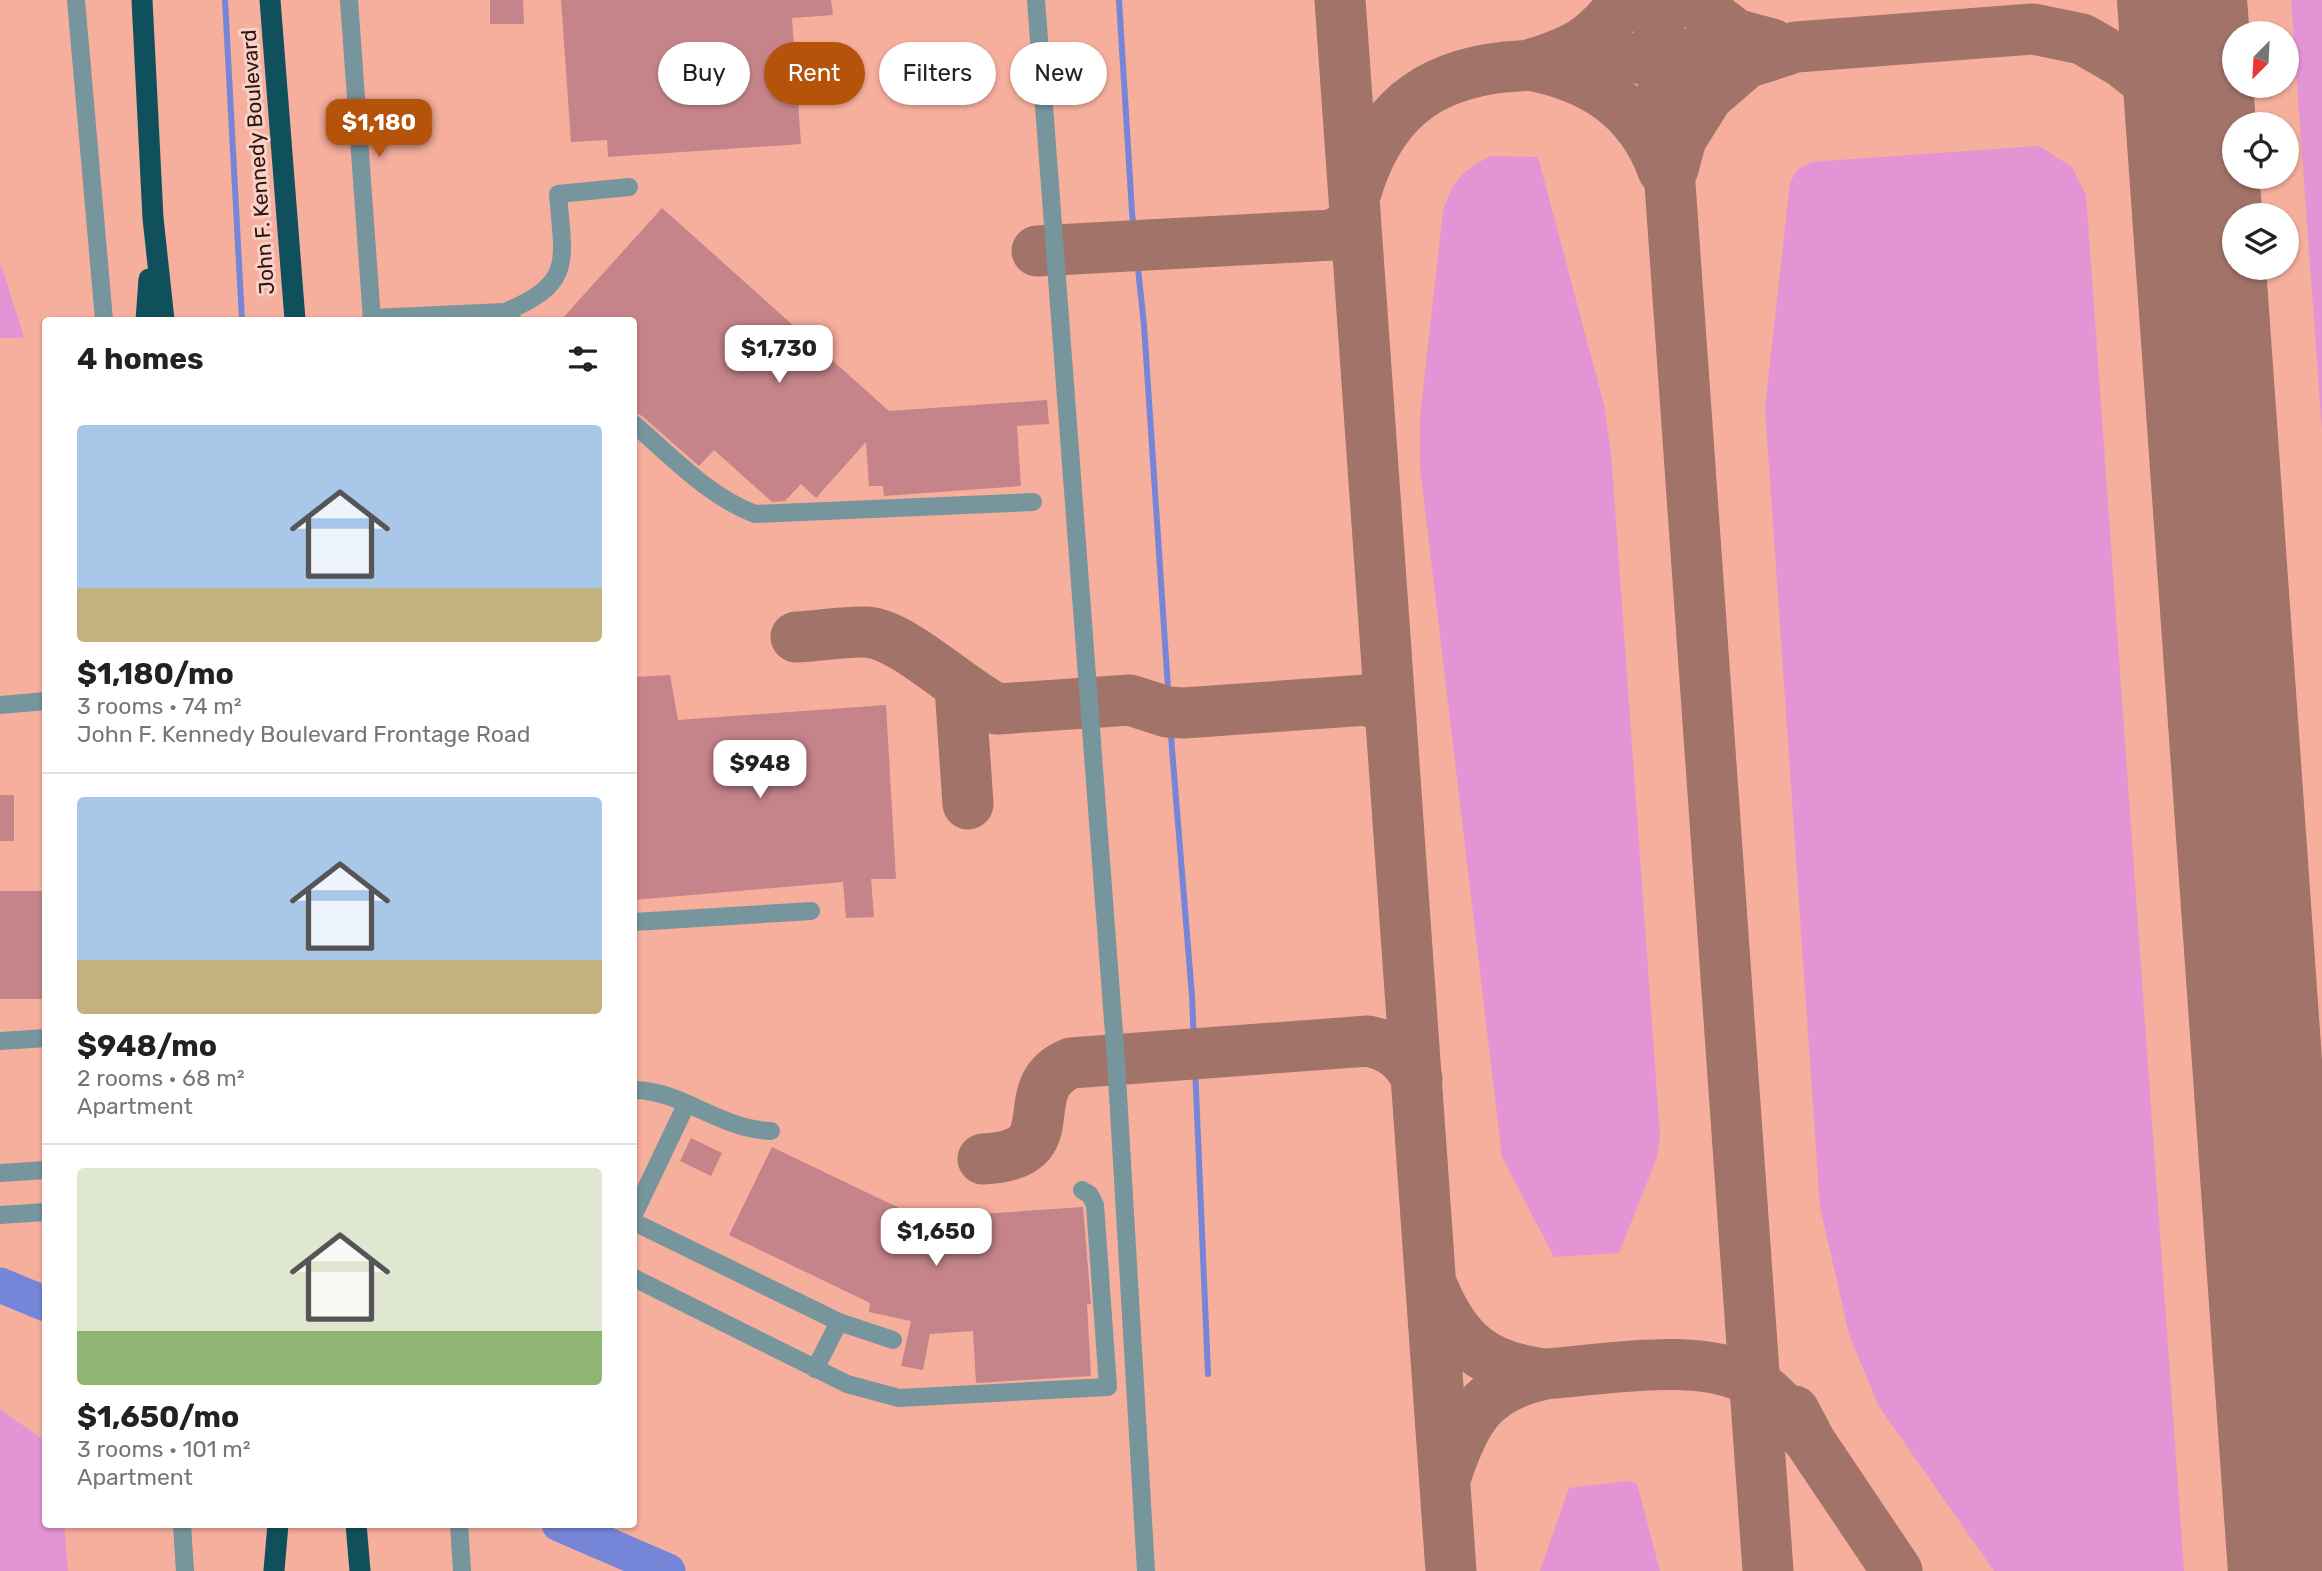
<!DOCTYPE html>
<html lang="en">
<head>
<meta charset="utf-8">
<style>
  :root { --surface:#fff; --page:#f2f2f2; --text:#222; --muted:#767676; --line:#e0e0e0; --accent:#b45309 }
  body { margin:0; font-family:Rubik,sans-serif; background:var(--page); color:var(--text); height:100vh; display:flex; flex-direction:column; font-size:26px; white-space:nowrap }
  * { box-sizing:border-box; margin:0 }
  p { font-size:23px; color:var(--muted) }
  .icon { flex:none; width:38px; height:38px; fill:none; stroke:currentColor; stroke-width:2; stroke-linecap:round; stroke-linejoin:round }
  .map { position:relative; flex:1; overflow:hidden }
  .panel { position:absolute; left:42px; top:317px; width:595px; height:1211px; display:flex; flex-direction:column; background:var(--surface); border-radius:7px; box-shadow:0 2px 5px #0004 }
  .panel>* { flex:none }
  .guide { position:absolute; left:658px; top:42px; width:665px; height:63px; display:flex; gap:14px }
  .needle { width:46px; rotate:204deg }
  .controls { position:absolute; left:2222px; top:21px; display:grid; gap:14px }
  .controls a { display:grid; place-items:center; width:77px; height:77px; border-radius:50%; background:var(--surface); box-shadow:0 2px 5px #0004; font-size:35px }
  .price { position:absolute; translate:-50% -60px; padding:0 16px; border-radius:14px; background:#fff; color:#222; font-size:23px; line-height:46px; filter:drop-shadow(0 2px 4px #0008) }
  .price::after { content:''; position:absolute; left:50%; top:42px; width:21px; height:16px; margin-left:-10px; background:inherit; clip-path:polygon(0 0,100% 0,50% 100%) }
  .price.on { background:var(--accent); color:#fff }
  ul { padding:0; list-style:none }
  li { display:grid; align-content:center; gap:14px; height:371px; padding:0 35px }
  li+li { border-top:2px solid var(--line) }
  li span { display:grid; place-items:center; height:217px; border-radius:7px; color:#555 }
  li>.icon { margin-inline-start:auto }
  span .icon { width:126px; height:126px; fill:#fffc; stroke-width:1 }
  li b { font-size:30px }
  h2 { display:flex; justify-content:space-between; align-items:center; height:84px; padding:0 35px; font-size:30px }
  .tag { padding:0 24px; border-radius:32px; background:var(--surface); box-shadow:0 2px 5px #0004; font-size:24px; line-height:63px }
  .tag.on { background:var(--accent); color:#fff }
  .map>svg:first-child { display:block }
  .built { fill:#f6ae9d; fill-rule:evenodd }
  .green { fill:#e294d4 }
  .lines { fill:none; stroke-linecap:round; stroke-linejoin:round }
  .stream { stroke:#7586d8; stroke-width:6 }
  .river { stroke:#7586d8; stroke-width:35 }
  .taxiway { stroke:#a27368; stroke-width:51 }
  .runway { stroke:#a27368; stroke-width:130 }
  .building { fill:#c5848a }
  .minor { stroke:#76959c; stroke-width:18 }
  .highway { stroke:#0f505c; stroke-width:21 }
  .labels { text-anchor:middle; stroke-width:6; stroke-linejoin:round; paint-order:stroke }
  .street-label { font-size:21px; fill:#2d1610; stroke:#fad1c7 }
</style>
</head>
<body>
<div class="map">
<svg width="2322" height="1571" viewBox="0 0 2322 1571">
  <rect width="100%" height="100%" fill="#febcad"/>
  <path class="built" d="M 0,0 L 2322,0 L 2322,1571 L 0,1571 ZM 2235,33 L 2287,33 L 2287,86 L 2235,86 ZM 2235,124 L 2287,124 L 2287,177 L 2235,177 ZM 2235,215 L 2287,215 L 2287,268 L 2235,268 ZM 46,320 L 634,320 L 634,1524 L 46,1524 Z"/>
  <path class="green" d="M 2291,0 L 2322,0 L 2322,432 Z
    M 2039,146 L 2072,167 L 2086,195 L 2184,1571 L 1994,1571 L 1878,1405 L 1849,1334 L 1820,1207 L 1765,408 L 1790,183 L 1797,170 L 1811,162 Z
    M 1491,156 L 1538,157 L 1604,405 L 1611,453 L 1660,1136 L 1657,1157 L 1619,1253 L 1554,1257 L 1502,1157 L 1420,467 L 1420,417 L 1443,211 C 1452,182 1463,169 1491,156 Z
    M 0,265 L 2,267 L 24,338 L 0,338 Z
    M 0,1409 L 45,1441 L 46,1524 L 64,1524 L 68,1571 L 0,1571 Z
    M 1628,1481 L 1637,1484 L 1660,1571 L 1540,1571 L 1569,1488 Z"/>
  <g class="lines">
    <path class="stream" d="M 225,0 L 242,320
      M 1119,0 L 1132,212 L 1144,325 L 1172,749 L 1192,996 L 1208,1374"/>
    <path class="river" d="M 0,1285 L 46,1304
      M 559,1524 L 668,1571"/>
    <path class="taxiway" d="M 1340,0 L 1451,1571
      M 1626,0 C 1594,41 1578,50 1529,65 C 1593,77 1640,107 1663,170
      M 1657,0 L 1768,1571
      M 1691,0 L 1735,34 L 1772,44
      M 1673,169 L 1681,139 L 1708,96 L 1746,63 L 1796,47 L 2033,29 L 2082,39 L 2122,62 L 2159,91 L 2180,126
      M 1356,192 C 1379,115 1423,76 1504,67 L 1769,49
      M 1037,251 L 1332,235 L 1348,227 L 1355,214
      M 796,637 C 819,636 844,631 867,632 C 904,635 960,691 997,709 L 1130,700 L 1167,712 L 1184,713 L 1366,700 L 1382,706 L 1391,718
      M 960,687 L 968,804
      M 983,1159 C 1075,1155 1009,1089 1071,1063 L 1368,1041 C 1392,1046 1406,1057 1417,1079
      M 1433,1288 C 1456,1344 1485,1367 1545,1374
      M 1794,1411 L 1811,1443 L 1897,1571
      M 1447,1473 C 1466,1417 1483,1387 1545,1374 C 1603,1370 1707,1350 1756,1384 C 1778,1400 1794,1421 1811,1443"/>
    <path class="runway" d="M 2182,0 L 2293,1571"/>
  </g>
  <path class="building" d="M 490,0 L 523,0 L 524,24 L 490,24 Z
    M 561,0 L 831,0 L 833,15 L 792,18 L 801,144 L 608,157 L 607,140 L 571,142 Z
    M 662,208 L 889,411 L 1047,400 L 1049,424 L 1017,426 L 1021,486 L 884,496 L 883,486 L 869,486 L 866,442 L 816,498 L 801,484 L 785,501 L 772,502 L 714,450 L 699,466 L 642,416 L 634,412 L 634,320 L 561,320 Z
    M 670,675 L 678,720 L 886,705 L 896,879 L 871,879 L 874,917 L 846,918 L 843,882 L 634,900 L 634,677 Z
    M 0,795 L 14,795 L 14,841 L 0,841 Z
    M 0,891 L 46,891 L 46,999 L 0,999 Z
    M 691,1138 L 722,1153 L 711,1176 L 680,1161 Z
    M 772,1147 L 920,1218 L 1083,1207 L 1091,1304 L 1087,1304 L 1091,1376 L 976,1383 L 973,1331 L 930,1334 L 923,1370 L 901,1366 L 911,1321 L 869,1312 L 870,1303 L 729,1235 Z"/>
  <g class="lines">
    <path class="minor" d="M 76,0 L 104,320
      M 349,0 L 372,320
      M 1036,0 L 1116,1060 L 1146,1571
      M 505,312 C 575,283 563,260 558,194 L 629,187
      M 371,318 L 505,312 L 512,319
      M 634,424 C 672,457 708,496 755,514 L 1033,502
      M 0,705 L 46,701
      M 634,922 L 811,911
      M 0,1041 L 46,1038
      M 634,1090 C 681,1090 719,1129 771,1131
      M 0,1173 L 46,1170
      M 634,1214 L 686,1105
      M 0,1215 L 46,1212
      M 634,1222 L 839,1322 L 893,1340
      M 634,1278 L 847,1384 L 899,1398 L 1108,1387 L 1095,1205 L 1090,1195 L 1082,1190
      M 815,1369 L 839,1322
      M 182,1524 L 185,1571
      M 459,1524 L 462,1571"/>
    <path class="highway" d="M 142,0 L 153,218 L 164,320
      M 270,0 L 295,320
      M 146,320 L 149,279
      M 356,1524 L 360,1571
      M 274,1571 L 278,1524"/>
  </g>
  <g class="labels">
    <g class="street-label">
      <text transform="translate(258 162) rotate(-94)" y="7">John F. Kennedy Boulevard</text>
    </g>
  </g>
</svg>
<div class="controls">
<a><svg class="needle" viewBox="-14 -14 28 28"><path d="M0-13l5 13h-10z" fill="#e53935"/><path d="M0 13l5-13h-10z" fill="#767676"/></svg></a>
<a><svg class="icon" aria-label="locate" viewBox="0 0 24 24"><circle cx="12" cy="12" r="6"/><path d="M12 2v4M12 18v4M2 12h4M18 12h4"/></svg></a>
<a><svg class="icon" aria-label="layers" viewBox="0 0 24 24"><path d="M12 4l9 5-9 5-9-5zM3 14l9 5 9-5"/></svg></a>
</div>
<b class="price on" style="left:379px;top:159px">$1,180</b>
<b class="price" style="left:779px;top:385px">$1,730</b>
<b class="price" style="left:760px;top:800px">$948</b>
<b class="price" style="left:936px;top:1268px">$1,650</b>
<div class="guide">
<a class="tag">Buy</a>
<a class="tag on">Rent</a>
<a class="tag">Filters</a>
<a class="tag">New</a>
</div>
<section class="panel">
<h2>4 homes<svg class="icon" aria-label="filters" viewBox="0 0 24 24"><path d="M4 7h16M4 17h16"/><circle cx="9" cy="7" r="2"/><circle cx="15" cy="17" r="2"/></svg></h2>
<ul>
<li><span style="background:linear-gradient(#a9c7e8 75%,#c2b280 0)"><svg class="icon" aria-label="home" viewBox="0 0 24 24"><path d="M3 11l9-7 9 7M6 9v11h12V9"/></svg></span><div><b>$1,180/mo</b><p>3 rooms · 74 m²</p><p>John F. Kennedy Boulevard Frontage Road</p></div></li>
<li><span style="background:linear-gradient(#a9c7e8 75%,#c2b280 0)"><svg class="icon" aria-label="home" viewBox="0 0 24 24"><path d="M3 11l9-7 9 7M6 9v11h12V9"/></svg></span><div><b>$948/mo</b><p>2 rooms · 68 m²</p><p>Apartment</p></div></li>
<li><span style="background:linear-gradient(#dfe7d0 75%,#8fb573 0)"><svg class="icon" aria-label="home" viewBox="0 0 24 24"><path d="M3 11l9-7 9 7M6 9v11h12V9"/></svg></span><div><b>$1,650/mo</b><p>3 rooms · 101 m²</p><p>Apartment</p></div></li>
</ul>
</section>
</div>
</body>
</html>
